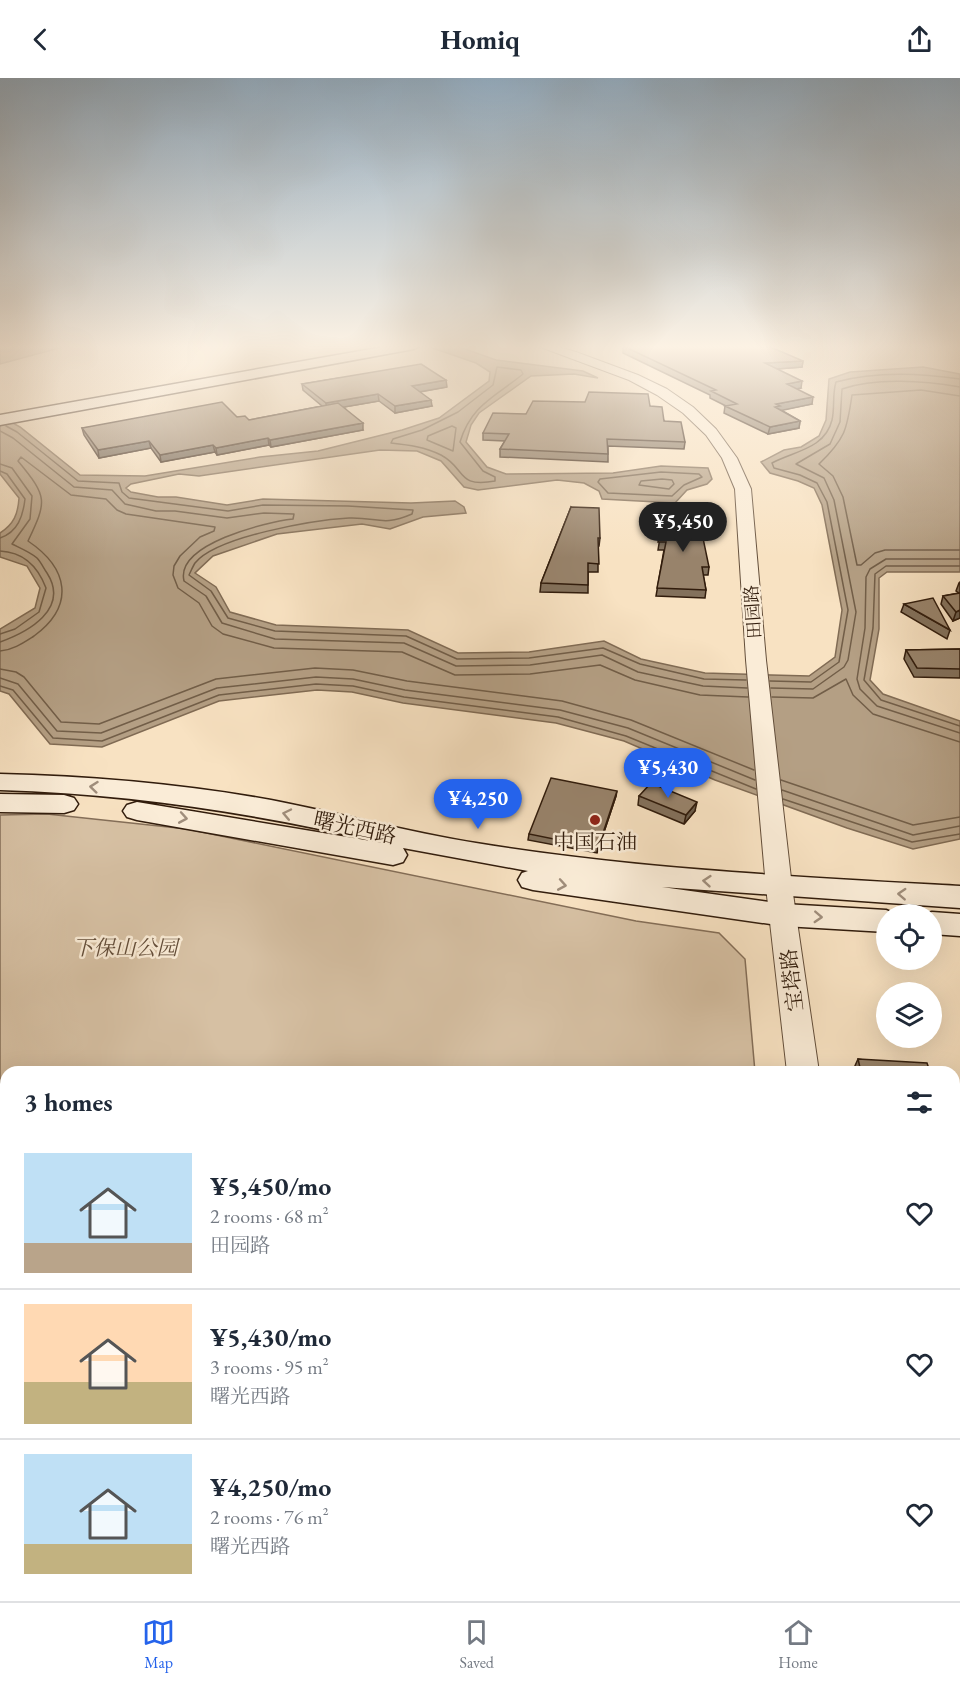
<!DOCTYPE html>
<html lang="en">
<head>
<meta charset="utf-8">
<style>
  :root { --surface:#fff; --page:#f2f2f3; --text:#1f2937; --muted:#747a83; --line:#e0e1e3; --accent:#2563eb }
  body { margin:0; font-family:"EB Garamond","Noto Serif SC",serif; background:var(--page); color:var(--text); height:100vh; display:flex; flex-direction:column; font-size:22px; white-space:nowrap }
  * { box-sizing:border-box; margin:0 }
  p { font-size:20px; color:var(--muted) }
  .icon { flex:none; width:33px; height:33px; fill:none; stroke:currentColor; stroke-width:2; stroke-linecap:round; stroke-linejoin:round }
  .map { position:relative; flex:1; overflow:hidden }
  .drawer { position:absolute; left:0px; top:988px; width:960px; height:536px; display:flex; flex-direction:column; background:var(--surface); border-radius:18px 18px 0 0; box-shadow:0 6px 24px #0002 }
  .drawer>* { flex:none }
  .fabs { position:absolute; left:876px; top:826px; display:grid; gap:12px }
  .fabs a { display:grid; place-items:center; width:66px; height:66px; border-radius:50%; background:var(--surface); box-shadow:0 6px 24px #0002; font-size:30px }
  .price { position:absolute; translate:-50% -51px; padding:0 14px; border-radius:21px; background:var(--accent); color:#fff; font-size:20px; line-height:39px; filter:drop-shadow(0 2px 3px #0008) }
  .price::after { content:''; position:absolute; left:50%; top:36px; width:18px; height:14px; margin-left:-9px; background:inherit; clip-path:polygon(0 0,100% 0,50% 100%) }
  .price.selected { background:#222; color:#fff }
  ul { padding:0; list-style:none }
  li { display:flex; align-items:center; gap:18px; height:150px; padding:0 24px }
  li+li { border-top:2px solid var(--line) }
  li span { display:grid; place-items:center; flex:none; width:168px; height:120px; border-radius:0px; color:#555 }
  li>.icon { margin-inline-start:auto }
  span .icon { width:72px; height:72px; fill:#fffc; stroke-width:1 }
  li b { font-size:26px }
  h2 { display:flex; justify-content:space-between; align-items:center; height:72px; padding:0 24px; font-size:26px }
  header { display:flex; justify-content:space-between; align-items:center; height:78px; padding:0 24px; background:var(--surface); font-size:27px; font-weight:700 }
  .menu { display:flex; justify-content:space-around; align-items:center; height:84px; border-top:2px solid var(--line); background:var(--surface); font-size:16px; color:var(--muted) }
  .menu a { display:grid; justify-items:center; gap:3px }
  .menu .selected { color:var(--accent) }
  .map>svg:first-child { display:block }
  .green { fill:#d6c0a3; stroke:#846e58; stroke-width:1.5 }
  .water { fill:#b49f84; stroke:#806b54; stroke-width:1.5 }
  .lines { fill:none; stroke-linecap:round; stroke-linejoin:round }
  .shore { stroke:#725e48; stroke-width:1.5 }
  .tertiary-casing { stroke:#634e3a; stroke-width:2 }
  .secondary-casing { stroke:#311c0c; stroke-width:3 }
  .tertiary { fill:#faecd7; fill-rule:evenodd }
  .secondary { fill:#faecd7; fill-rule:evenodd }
  .wall { fill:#83715c; stroke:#311c0c; stroke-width:1.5 }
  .shaded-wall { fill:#6a5c4b; stroke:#311c0c; stroke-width:1.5 }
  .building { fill:#98836b; stroke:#311c0c; stroke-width:1.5 }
  .oneway { stroke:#a08e7c }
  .poi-dot { fill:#8f2418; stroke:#faecd7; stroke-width:2 }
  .labels { text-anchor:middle; stroke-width:5; stroke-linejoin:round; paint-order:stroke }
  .far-street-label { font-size:18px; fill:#311c0c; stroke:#faecd7 }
  .street-label { font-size:21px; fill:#311c0c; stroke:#faecd7 }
  .poi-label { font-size:21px; fill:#311c0c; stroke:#faecd7 }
  .park-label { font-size:21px; font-style:italic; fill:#634d39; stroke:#faecd7 }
</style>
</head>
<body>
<header><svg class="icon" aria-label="back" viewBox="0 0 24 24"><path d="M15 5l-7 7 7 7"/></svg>Homiq<svg class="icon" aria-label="share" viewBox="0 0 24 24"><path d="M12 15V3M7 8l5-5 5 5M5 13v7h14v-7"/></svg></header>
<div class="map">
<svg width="960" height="1523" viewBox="0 0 960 1523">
  <rect width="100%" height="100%" fill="#f8e2c2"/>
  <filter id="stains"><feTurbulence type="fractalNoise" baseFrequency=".00333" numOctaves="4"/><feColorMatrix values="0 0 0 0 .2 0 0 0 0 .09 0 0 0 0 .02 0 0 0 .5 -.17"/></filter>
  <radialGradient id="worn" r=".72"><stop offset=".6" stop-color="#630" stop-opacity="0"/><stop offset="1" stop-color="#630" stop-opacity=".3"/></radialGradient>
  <path class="green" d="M 47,736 L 187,751 L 636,843 L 719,855 L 745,881 L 755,994 L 6,994 L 6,1518 L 782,1518 L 782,1523 L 0,1523 L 0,737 Z"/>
  <path class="water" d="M 0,267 L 70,267 L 0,286 Z
    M 424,267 L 454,267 L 496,282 L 583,293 L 598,300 L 574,296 L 531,298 L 479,335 L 471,347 L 466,364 L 487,389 L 506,396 L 613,395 L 661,388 L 708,390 L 712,401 L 707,406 L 687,412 L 675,425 L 602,421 L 599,413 L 584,405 L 557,402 L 478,412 L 464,409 L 441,383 L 417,373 L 380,372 L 199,398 L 179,396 L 131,406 L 126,410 L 131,414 L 158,419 L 176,419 L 227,427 L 263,421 L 411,425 L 455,423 L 464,429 L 466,435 L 423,439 L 390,451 L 362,446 L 277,456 L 213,478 L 195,495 L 216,509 L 230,534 L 276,547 L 408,552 L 458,575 L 529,574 L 604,563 L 641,581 L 705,595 L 809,598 L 835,579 L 842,532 L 822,427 L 814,410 L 798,403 L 770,395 L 761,384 L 784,372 L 801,369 L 819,358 L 826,342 L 829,301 L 850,294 L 923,289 L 960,296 L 960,494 L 887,494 L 879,500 L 879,551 L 870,602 L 883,616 L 960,643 L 960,761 L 913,771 L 847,750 L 715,702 L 624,663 L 556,645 L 403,625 L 352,614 L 317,612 L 219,623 L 102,669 L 50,666 L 9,616 L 0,613 L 0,551 L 35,530 L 40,510 L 27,488 L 0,479 L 0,455 C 14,446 18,436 19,420 L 0,396 L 0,338 L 20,349 L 80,397 L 145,398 L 260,379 L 318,373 L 402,352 L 439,340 L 489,303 L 490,294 L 476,285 Z"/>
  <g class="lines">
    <path class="shore" d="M 497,289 L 521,292 L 523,296 C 495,319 471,327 460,364 L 483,393 L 495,399 L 495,403 C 456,410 467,391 441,377 C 425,369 409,367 391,365 L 393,361 L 422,352 L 458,334 L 493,307 Z
      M 960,318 L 921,312 L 852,317 C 847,352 845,361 819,386 L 833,398 L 843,419 L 857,487 L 861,487 L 875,475 L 885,472 L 960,472
      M 6,348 L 17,354 L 78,403 L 119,405 L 122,414 L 129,420 L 228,433 L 263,427 L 348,428 L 413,432 L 412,436 C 382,449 378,439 349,440 C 315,442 217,458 195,485 C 193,488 191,493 189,497 L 211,513 L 228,540 L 275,553 L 406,558 L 457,581 L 529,580 L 603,570 L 640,586 L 704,601 L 746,602
      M 452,348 L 456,350 L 453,373 L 427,362 L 428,358 Z
      M 0,353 L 13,360 L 74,409 L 112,412 L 125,426 L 156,433 L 175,433 L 227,440 L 264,435 L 294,436 L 293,441 C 266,444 175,466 184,503 L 206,518 L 222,545 L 275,561 L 404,565 L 456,588 L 530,587 L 602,577 L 638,594 L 703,608 L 747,610
      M 0,386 L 12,390 L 32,418 L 30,441 L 12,466 C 20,470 30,474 37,480 C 41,484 44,491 47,495 C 70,531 28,554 0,564
      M 0,393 L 7,396 L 25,421 C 23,438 18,454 0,460
      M 661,394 L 699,396 L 702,399 L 684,407 L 672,418 L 608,415 L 598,404 L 600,401 Z
      M 662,401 L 672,402 L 674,406 L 669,411 L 639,407 L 641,403 Z
      M 0,473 C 23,474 38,489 46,510 L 39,534 L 15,551 L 0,556
      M 960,481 L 886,481 L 870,491 L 866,499 L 865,550 L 857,601 L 860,611 L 877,628 L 960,655
      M 960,488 L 886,488 L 875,496 L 873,550 L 864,602 L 881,622 L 960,648
      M 0,573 C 13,572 23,565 34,558 C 76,527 68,490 28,463 C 47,423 48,419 18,383 L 21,379 L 71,417 L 106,421 L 117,432 L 126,436 L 215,449 L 214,453 L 200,459 L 180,478 L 174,488 L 173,497 L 178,510 L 199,525 L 212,548 L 223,556 L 274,570 L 402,574 L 455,597 L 530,596 L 600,587 L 635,602 L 700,617 L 748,619
      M 0,591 L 16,594 L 24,599 L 61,644 L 99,646 L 216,601 L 315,590 L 353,592 L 407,603 L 562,623 L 631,642 L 754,692
      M 0,600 L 18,606 L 57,653 L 101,655 L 217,610 L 316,599 L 353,601 L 405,612 L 560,632 L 628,650 L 755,702
      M 770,603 L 811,604 L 839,584 L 848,532 L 827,424 L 817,405 L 800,397 L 774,390 L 772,385 C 794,373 825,371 832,342 C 835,329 832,317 836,304 C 876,293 919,295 960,301
      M 0,608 L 13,612 L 53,660 L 102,663 L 219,617 L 316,606 L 353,608 L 404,619 L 558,639 L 626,658 L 756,711
      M 771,610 L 813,611 L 844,589 L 848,582 L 856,534 L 834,422 L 824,400 L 796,386 L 830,366 L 840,344 L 842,311 C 876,299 925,303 960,309
      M 772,619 L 813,620 L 846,601 L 853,617 L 873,636 L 960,664
      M 781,702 L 913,747 L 960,739
      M 782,712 L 913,757 L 960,748
      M 783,721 L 912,764 L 960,756"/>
    <defs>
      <path id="tertiary" d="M 535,267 L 552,267 L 576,274 L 638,297 L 667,311 L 693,329 L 716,351 L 737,380 L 751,411 L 766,582 L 792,809 L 819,994 L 787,994 L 766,809 L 746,582 L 735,411 L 722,380 L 706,357 L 683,335 L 657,317 L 629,302 Z
        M 840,1518 L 886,1518 L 887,1523 L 841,1523 Z"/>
      <path id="secondary" d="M 394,267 L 421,267 L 414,271 L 0,347 L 0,337 Z
        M 0,696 C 91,698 182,706 271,722 C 339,735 407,754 476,765 C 636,791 798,799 960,808 L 960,830 L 662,809 L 784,826 L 886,832 L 898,837 L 886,837 L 886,854 L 784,848 L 533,812 L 522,809 L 518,802 L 522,795 L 528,793 L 403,770 L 407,777 L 403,784 L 393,787 L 137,742 L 127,739 L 123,733 L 127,727 L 137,724 L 383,765 C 255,735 131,716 0,712 Z
        M 0,716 L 64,717 L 74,720 L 78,726 L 74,732 L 64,735 L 0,734 Z
        M 932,834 L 960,836 L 960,858 L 932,856 L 932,837 L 921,837 Z"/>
    </defs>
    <use href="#tertiary" class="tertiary-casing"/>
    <use href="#secondary" class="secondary-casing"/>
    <use href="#tertiary" class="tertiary"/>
    <use href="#secondary" class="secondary"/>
  </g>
  <path class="wall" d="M 916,267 L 946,267 L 928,269 Z
    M 623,268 L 803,283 L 802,289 L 777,291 L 801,310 L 797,311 L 812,326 L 781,332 L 800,343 L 799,350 L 768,356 L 724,335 L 725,328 L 726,328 L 710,320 L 710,317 L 623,275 Z
    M 339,300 L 447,309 L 420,314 L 432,328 L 395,335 L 379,323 L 344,329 L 363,352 L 271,369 L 269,367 L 217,377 L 215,374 L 161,384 L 151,370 L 99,380 L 84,357 L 82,350 L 237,339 L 249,342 L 322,328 L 303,312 L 302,306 Z
    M 650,328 L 685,364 L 684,371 L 608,368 L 608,384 L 500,379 L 500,371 L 505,363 L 483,362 L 483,355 L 526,336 Z
    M 571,429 L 600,460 L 599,468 L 598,468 L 598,494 L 588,494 L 588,515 L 540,514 L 541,505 Z
    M 664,435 L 709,489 L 708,497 L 703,497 L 706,512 L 705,520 L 656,518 L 664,472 L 658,472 Z
    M 960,504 L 960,540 L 953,543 L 941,526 L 943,518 L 959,515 L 956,513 L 959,505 Z
    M 904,526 L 950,552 L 947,561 L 901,534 Z
    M 960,571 L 960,600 L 914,599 L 904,581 L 906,572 Z
    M 616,718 L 597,775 L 528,762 L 529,756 Z
    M 639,718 L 695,733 L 684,746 L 638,727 Z
    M 858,981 L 930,994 L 855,994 L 854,990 Z
    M 954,1091 L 959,1107 L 954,1114 Z
    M 954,1154 L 960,1154 L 960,1214 L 954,1213 Z"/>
  <path class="shaded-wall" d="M 929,267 L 946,267 L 928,269 Z
    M 803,283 L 802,289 L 764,292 L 765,285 Z
    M 446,302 L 447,309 L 413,315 L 412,308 Z
    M 802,303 L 801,310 L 786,313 L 787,306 Z
    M 378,316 L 379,323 L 327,332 L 326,325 Z
    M 813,319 L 812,326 L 779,333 L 773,337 L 776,326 Z
    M 431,322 L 432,328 L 395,335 L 395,328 Z
    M 800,343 L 799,350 L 768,356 L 770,349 Z
    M 363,345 L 363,352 L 271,369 L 270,362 Z
    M 268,360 L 269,367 L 217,377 L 216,370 Z
    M 149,363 L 151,370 L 99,380 L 98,372 Z
    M 213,367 L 215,374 L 161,384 L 160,377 Z
    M 960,532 L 960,540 L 953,543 L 956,534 Z
    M 617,713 L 616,718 L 597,775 L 598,770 Z
    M 697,724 L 695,733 L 684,746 L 686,737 Z"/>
  <path class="building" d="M 632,267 L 766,267 L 803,283 L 765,285 L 802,303 L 787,306 L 813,319 L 776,326 L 780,328 L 775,329 L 800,343 L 770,349 L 725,328 L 737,326 L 711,313 L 716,312 L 623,268 Z
    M 421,286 L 446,302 L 412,308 L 431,322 L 395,328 L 378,316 L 326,325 L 302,306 Z
    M 589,314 L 648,316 L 650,328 L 662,329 L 664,343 L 681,344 L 685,364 L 607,361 L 608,376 L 500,371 L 509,356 L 483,355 L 493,335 L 526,336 L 533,323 L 585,324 Z
    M 222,324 L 237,339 L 245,338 L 249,342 L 338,325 L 363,345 L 270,362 L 268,360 L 216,370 L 213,367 L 160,377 L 149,363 L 98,372 L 82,350 Z
    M 571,429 L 599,430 L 600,460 L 598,460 L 599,486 L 588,485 L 588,507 L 541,505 Z
    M 664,435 L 698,436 L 709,489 L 702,489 L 706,512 L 657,510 L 666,464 L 658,464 Z
    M 960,515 L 960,532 L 956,534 L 943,518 Z
    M 933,520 L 950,552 L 904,526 Z
    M 960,571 L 960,591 L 917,590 L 906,572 Z
    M 551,700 L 617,713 L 598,770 L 529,756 Z
    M 651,705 L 697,724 L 686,737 L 639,718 Z
    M 858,981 L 927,985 L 930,994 L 861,994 Z
    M 954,1091 L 959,1107 L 954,1106 Z
    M 954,1154 L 960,1154 L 960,1201 L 954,1200 Z"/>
  <defs><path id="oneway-chevron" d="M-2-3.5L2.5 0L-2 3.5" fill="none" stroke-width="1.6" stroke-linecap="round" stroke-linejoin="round" transform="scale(1.5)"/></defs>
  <g class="oneway">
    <use href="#oneway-chevron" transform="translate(94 709) rotate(-174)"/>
    <use href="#oneway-chevron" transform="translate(287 736) rotate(-168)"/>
    <use href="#oneway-chevron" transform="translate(183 740) rotate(10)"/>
    <use href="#oneway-chevron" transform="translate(707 803) rotate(-175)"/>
    <use href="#oneway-chevron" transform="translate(562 807) rotate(10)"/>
    <use href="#oneway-chevron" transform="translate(902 816) rotate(-177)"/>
    <use href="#oneway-chevron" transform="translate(818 839) rotate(3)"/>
  </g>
  <linearGradient id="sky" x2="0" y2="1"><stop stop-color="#93acc0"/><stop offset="0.56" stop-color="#fcf2e4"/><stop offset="1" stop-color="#fcf2e4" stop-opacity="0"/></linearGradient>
  <rect width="960" height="480" fill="url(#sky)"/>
  <circle class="poi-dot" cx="595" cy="742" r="6"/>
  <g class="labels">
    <g class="far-street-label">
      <text transform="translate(753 534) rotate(-94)" y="6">田园路</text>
    </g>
    <g class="street-label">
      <text transform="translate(355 750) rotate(12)" y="7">曙光西路</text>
      <text transform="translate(792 902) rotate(-97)" y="7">宝塔路</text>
    </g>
    <g class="poi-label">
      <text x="595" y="771">中国石油</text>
    </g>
    <g class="park-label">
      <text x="125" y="877">下保山公园</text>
    </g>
  </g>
  <rect width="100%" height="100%" filter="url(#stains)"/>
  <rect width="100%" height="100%" fill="url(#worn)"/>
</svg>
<div class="fabs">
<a><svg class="icon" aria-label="locate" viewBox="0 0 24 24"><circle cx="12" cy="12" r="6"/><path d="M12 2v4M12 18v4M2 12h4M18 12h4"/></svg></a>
<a><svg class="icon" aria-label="layers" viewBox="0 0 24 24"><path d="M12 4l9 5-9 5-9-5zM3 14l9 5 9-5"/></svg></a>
</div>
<b class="price selected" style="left:683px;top:475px">¥5,450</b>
<b class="price" style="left:668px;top:721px">¥5,430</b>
<b class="price" style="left:478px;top:752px">¥4,250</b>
<section class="drawer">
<h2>3 homes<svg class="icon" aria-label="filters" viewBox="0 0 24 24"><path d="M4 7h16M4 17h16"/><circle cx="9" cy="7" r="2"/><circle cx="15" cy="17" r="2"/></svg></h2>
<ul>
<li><span style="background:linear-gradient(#bfe0f5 75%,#b9a48a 0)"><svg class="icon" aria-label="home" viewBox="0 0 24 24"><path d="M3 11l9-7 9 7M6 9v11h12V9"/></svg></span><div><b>¥5,450/mo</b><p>2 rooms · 68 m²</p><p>田园路</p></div><svg class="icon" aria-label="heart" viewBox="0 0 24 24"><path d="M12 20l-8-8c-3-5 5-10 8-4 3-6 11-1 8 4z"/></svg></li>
<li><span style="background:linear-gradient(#ffd9b3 65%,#c2b280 0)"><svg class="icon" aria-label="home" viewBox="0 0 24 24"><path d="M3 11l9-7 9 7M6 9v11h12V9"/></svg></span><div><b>¥5,430/mo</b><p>3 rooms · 95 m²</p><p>曙光西路</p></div><svg class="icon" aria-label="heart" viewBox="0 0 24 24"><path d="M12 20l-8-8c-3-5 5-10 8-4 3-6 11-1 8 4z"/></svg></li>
<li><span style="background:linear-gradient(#bfe0f5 75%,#c2b280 0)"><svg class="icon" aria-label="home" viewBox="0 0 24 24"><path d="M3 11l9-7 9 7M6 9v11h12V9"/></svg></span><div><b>¥4,250/mo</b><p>2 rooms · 76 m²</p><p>曙光西路</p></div><svg class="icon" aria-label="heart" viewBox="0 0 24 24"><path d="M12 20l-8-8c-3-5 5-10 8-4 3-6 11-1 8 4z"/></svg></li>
</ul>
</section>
</div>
<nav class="menu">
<a class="selected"><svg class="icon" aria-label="map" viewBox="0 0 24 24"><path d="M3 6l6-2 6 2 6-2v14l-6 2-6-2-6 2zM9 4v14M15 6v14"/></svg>Map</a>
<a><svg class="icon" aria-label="saved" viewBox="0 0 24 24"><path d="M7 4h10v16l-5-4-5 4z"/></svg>Saved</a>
<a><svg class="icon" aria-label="home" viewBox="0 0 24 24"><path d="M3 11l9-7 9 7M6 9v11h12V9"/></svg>Home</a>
</nav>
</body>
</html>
